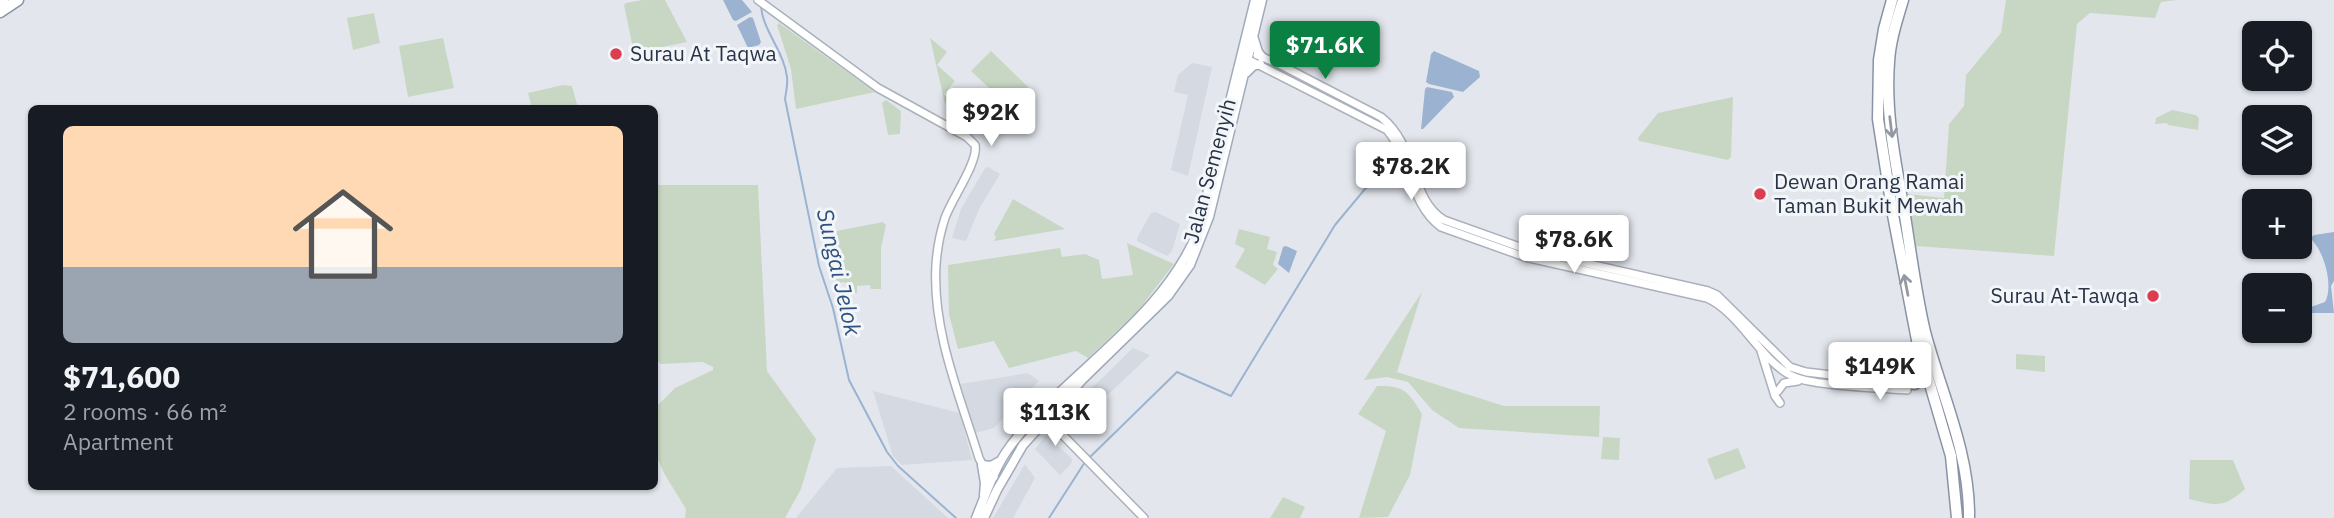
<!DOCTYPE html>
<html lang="en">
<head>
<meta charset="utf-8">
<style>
  :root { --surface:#171b24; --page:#20242c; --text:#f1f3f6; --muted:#9ea1a6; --accent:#0b8043 }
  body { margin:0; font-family:"IBM Plex Sans",sans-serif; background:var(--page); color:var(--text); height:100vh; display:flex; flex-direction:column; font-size:26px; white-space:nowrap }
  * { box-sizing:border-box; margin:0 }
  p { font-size:23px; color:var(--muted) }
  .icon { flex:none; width:38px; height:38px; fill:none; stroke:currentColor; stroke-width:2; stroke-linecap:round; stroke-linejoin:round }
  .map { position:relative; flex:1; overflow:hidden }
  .panel { position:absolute; left:28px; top:105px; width:630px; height:385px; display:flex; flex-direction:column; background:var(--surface); border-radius:10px; box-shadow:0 2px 5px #0004 }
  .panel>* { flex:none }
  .controls { position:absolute; left:2242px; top:21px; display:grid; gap:14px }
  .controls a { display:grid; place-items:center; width:70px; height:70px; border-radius:10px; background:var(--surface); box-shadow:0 2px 5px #0004; font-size:35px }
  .price { position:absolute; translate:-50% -60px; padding:0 16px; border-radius:7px; background:#fff; color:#222; font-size:23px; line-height:46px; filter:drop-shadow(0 2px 4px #0008) }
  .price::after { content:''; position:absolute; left:50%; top:42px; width:21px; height:16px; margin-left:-10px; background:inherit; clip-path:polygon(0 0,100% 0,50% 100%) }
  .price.selected { background:var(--accent); color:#fff }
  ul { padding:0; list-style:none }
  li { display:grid; align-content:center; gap:14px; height:371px; padding:0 35px }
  li span { display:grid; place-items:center; height:217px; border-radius:10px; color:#555 }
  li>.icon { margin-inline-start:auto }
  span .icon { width:126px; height:126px; fill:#fffc; stroke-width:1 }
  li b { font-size:30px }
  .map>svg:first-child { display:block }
  .built { fill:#d4d9e2 }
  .green { fill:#c8d7c3 }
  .water { fill:#9bb3d0 }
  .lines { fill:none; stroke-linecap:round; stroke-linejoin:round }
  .stream { stroke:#9bb3d0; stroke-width:2 }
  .secondary-casing { stroke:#abb1bb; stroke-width:10 }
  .primary-casing { stroke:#a1aaba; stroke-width:11 }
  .highway-casing { stroke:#8993a5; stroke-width:13 }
  .secondary { stroke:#fff; stroke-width:7 }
  .primary { stroke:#fff; stroke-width:8 }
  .highway { stroke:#fff; stroke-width:10 }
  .oneway { stroke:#9499a3 }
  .poi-dot { fill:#dd3d51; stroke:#f3f6f9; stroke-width:2.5 }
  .labels { text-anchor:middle; stroke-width:6; stroke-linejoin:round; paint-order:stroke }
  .poi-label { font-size:21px; fill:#293347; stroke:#f3f6f9; text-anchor:start }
  .street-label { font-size:21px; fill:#293347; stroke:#f3f6f9 }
  .water-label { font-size:23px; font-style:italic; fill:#2e5180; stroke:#f3f6f9 }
</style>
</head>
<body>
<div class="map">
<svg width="2334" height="518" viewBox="0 0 2334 518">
  <rect width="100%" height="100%" fill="#e3e7ed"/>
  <path class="built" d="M 1192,63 L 1212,67 L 1188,176 L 1171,170 L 1188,95 L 1174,92 L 1178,75 Z
    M 988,167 L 1000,174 L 979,209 L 966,241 L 952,238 L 961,209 L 985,168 Z
    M 1156,212 L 1180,224 L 1172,251 L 1167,256 L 1137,241 L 1137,238 L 1151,213 Z
    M 1133,348 L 1150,355 L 1065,435 L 1055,424 Z
    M 1028,373 L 1039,381 L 994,428 L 975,433 L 961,384 Z
    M 873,391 L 960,413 L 972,460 L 902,465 L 893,456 Z
    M 1046,435 L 1072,459 L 1071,464 L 1060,475 L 1035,449 Z
    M 1025,464 L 1035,478 L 1013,518 L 993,518 Z
    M 891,466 L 948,518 L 796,518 L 837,468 Z"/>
  <path class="green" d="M 642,0 L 665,0 L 687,42 L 634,53 L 624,5 L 626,3 Z
    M 2006,0 L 2177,0 L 2161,2 L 2155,18 L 2090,13 L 2077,24 L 2054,256 L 1916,246 L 1908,194 L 1944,198 L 1949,124 L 1964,106 L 1966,75 L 2001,33 Z
    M 374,13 L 380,43 L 353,50 L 347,18 Z
    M 779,23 L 875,92 L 796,109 L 791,69 L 777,25 Z
    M 443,38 L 454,88 L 408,97 L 399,46 Z
    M 930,38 L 947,52 L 937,65 L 955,81 L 944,94 L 949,99 L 945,104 Z
    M 991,51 L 1029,88 L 1018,95 L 1010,92 L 1002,100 L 971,71 Z
    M 563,85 L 572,86 L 578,108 L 532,108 L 528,93 Z
    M 1733,97 L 1731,157 L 1728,160 L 1639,141 L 1638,138 L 1658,113 Z
    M 886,100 L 901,111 L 900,134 L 888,135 L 882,103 Z
    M 2172,110 L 2196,115 L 2199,118 L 2198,130 L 2168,125 L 2167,123 L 2155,124 L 2156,118 Z
    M 655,185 L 758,185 L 767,371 L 816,439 L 801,489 L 785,518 L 685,518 L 686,509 L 665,475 L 655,453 L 655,408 L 675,388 L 713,370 L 713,367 L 703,362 L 661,364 L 655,359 Z
    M 1013,199 L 1065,229 L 994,241 L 996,237 L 994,234 Z
    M 883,222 L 886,225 L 881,248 L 881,289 L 871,289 L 870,285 L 857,286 L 857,293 L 846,293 L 845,282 L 837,283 L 826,233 Z
    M 1239,229 L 1270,237 L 1267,249 L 1277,252 L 1273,265 L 1278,269 L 1265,285 L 1235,267 L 1245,249 L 1235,244 Z
    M 1127,243 L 1174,264 L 1137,312 L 1088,358 L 1076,351 L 1009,368 L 994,341 L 958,349 L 949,314 L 948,265 L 1060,248 L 1062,257 L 1085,254 L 1099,260 L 1102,279 L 1133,275 Z
    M 1422,292 L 1397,372 L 1504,406 L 1600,406 L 1599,437 L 1459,428 L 1432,410 L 1408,382 L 1387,377 L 1364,380 Z
    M 2016,354 L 2045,356 L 2045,372 L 2016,369 Z
    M 1377,386 C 1404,385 1409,392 1422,414 L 1410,475 L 1388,517 L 1359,518 L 1386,431 L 1358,414 Z
    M 1603,437 L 1620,438 L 1619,460 L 1601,459 Z
    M 1738,448 L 1746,468 L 1715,480 L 1707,459 Z
    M 2190,460 L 2233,460 L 2245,489 C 2224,508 2216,506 2189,499 Z
    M 1283,497 L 1305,507 L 1300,518 L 1270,518 Z"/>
  <path class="water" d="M 723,0 L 742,0 L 752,12 L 736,21 L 733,20 Z
    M 750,17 L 753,18 L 761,42 L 759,45 L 748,48 L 737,25 Z
    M 1434,51 L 1479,71 L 1480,77 L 1463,92 L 1429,84 L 1426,82 L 1431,54 Z
    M 1427,87 L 1452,92 L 1454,97 L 1423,129 L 1421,129 L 1425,89 Z
    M 2334,232 L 2334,281 L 2331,286 L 2334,313 L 2303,313 L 2302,310 L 2325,302 C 2334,286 2324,250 2310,238 L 2314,235 Z
    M 1286,246 L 1297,251 L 1289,273 L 1278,264 L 1283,247 Z"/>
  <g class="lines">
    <path class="stream" d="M 761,5 C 762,30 784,51 787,77 C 788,84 786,92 785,99 L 819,266 L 833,308 L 849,380 L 887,452 L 898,466 L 956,518
      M 1089,458 L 1177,372 L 1231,396 L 1335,225 L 1385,165
      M 1049,518 L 1085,462"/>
    <defs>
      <path id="secondary" d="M 758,0 L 878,88 L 967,137 L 975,145 C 979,161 951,200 945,218 C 940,233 937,250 936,265 C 932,331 960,396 979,458 L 985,470 L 994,477
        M 1257,55 L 1277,63 L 1381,117 C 1418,146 1409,198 1444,220 L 1528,250 L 1708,291 L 1717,295 L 1790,367 L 1806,372 L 1857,378
        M 1247,59 L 1387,130 C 1412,160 1409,203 1441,227 L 1525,257 L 1707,298 C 1740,313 1759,358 1790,375 C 1808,386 1882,388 1907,390
        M 1761,351 L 1775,396 L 1780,403
        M 1778,391 L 1784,383 L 1798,381
        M 1047,419 L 1144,518"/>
      <path id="primary" d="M 1254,39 L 1258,52 L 1262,57
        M 1246,73 L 1253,66 L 1260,64
        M 984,495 L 985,483 L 982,465 L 991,466 L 1000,461
        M 976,518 C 986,494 995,466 1011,445 C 1069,370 1162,320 1198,231 L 1255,0
        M 984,518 L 997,490 L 1023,445 L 1082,380 L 1168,296 L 1190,265 L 1209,217 L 1262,0"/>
      <path id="highway" d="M 1892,0 L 1884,29 L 1879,60 L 1878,119 L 1893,215 L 1917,340 L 1951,456 L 1957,518
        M 1903,0 C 1897,20 1890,41 1889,62 C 1885,114 1896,165 1905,216 C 1911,254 1916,294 1925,332 C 1941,393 1970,453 1969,518
        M 0,2 L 3,0
        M 0,12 L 18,0
        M 1857,378 L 1915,384 L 1924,375 L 1922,367"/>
    </defs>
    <use href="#secondary" class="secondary-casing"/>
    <use href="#primary" class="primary-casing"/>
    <use href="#highway" class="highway-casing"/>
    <use href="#secondary" class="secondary"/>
    <use href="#primary" class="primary"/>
    <use href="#highway" class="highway"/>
  </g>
  <defs><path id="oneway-shaft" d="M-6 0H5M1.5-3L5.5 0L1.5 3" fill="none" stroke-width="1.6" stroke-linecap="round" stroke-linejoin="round" transform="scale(1.75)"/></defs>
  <g class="oneway">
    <use href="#oneway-shaft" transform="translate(1891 127) rotate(83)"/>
    <use href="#oneway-shaft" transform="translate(1906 285) rotate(-101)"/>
  </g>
  <g class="poi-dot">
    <circle cx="616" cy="54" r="7"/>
    <circle cx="1760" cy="194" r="7"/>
    <circle cx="2153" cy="296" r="7"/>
  </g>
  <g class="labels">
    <g class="poi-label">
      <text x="630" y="61">Surau At Taqwa</text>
      <text x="1774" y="189">Dewan Orang Ramai<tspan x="1774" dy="24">Taman Bukit Mewah</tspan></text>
      <text x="2139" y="303" text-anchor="end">Surau At-Tawqa</text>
    </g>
    <g class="street-label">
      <text transform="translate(1210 171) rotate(-75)" y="7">Jalan Semenyih</text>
    </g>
    <g class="water-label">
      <text transform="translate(839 272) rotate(77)" y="8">Sungai Jelok</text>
    </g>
  </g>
</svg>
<div class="controls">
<a><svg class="icon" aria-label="locate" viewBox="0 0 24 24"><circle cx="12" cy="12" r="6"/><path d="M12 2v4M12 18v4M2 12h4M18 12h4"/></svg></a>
<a><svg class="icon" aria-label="layers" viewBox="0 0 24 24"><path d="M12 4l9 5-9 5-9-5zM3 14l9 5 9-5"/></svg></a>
<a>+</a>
<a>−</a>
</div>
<b class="price selected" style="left:1325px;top:81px">$71.6K</b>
<b class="price" style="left:991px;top:148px">$92K</b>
<b class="price" style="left:1411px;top:202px">$78.2K</b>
<b class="price" style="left:1574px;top:275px">$78.6K</b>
<b class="price" style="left:1880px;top:402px">$149K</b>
<b class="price" style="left:1055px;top:448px">$113K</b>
<section class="panel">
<ul>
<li><span style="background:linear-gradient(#ffd9b3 65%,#9aa5b1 0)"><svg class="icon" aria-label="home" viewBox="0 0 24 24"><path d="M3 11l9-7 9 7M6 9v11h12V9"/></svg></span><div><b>$71,600</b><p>2 rooms · 66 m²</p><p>Apartment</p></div></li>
</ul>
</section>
</div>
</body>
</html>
